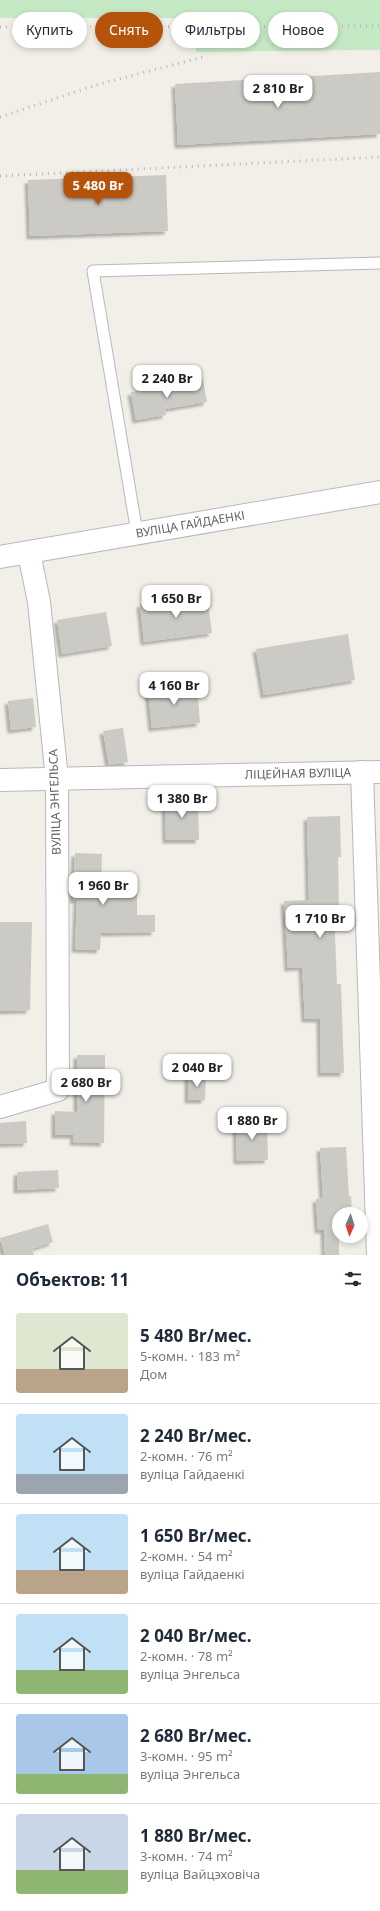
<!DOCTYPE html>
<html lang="ru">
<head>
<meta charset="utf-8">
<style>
  :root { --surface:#fff; --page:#f2f2f3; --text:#1f2937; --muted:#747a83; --line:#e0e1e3; --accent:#b45309 }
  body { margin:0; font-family:"Noto Sans",sans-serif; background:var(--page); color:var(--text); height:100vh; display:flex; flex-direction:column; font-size:15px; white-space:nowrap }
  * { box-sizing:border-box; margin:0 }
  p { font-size:13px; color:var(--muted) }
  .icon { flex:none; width:22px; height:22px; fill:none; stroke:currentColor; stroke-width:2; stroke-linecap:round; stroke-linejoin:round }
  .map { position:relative; height:1255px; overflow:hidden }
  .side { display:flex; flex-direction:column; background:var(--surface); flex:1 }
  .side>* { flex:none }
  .top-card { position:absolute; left:12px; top:12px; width:356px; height:36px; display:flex; gap:8px }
  .needle { width:26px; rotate:183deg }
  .tools { position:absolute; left:332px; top:1207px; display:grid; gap:8px }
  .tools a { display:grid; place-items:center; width:36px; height:36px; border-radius:50%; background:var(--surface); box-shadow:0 2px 6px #0003; font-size:20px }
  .price { position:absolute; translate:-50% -34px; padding:0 9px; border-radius:8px; background:#fff; color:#222; font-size:13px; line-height:26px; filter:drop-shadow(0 1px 2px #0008) }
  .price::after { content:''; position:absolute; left:50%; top:24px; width:12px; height:9px; margin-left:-6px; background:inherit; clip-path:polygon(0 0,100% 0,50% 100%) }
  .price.on { background:var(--accent); color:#fff }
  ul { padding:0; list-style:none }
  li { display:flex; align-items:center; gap:12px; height:100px; padding:0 16px }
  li+li { border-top:1px solid var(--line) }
  li span { display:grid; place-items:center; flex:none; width:112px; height:80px; border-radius:4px; color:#555 }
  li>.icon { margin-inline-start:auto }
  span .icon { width:48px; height:48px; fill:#fffc; stroke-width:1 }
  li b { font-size:17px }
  h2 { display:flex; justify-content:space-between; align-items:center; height:48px; padding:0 16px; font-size:17px }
  .chip { padding:0 14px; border-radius:18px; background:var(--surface); box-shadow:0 2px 6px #0003; font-size:14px; line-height:36px }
  .chip.on { background:var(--accent); color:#fff }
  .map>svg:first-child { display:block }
  .green { fill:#c5e8c5 }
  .building { fill:#cccac5; filter:url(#shadow) }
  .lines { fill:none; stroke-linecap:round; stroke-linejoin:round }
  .lane-casing { stroke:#b5b8bc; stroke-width:13 }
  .street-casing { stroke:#b5b8bc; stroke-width:24 }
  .secondary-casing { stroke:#b6babf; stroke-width:24 }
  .lane { stroke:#fff; stroke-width:11 }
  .street { stroke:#fff; stroke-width:22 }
  .secondary { stroke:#fff; stroke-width:22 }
  .rail { stroke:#b6b7b8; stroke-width:3; stroke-dasharray:1 5; stroke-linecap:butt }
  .labels { text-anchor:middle; stroke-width:4; stroke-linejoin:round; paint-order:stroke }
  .street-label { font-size:12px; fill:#5f6368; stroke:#fff }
</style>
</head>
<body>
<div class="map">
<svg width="380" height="1255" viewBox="0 0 380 1255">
  <defs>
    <filter id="shadow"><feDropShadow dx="-3.5" dy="3.5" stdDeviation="1" flood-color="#0004"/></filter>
  </defs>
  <rect width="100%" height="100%" fill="#f1efe8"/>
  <path class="green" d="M 0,0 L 380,0 L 380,50 L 196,52 L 194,18 L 0,18 Z"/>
  <path class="building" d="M 380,72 L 380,134 L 178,145 L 175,84 Z
    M 166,175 L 168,231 L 30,236 L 28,180 Z
    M 203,380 L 207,402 L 165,409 L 166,415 L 136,420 L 131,392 Z
    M 207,596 L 212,633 L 144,642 L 140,604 Z
    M 106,612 L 112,646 L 62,654 L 57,620 Z
    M 348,634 L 355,680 L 264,695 L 256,649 Z
    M 197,685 L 200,723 L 152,728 L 148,690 Z
    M 33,698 L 36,727 L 11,730 L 8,701 Z
    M 123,728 L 128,762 L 109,765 L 103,731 Z
    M 198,798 L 199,840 L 166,840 L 165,799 Z
    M 340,816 L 341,857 L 338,857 L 339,912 L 334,912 L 337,984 L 341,984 L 344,1073 L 321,1073 L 320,1019 L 305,1019 L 302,967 L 288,968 L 284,901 L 309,900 L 307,817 Z
    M 75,853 L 102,854 L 101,888 L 137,888 L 137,915 L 155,915 L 155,932 L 101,933 L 100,950 L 75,949 L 77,900 L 73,900 Z
    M 0,922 L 32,922 L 30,1010 L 0,1011 Z
    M 77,1055 L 105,1055 L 104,1143 L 73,1142 L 74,1135 L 55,1135 L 55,1111 L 77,1112 Z
    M 188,1076 L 206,1076 L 205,1100 L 188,1100 Z
    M 26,1121 L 27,1143 L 0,1144 L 0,1123 Z
    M 267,1121 L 268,1160 L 237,1161 L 236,1122 Z
    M 346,1147 L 349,1196 L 351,1196 L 352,1214 L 339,1214 L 339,1255 L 325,1255 L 324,1230 L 318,1230 L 316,1199 L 323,1198 L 320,1148 Z
    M 58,1170 L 59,1188 L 17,1190 L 17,1172 Z
    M 48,1224 L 53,1242 L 32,1249 L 34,1255 L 5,1255 L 0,1238 Z"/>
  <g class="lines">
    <defs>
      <path id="lane" d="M 137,533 L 93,271 L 380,263"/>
      <g id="street">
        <path d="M 362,772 L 378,1255"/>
        <path id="s1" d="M 0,780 L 380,772"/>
        <path d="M 0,1107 L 58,1090 L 57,779 L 39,602 L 29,553"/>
      </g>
      <g id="secondary">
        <path id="s2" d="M 0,557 L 380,492"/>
      </g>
    </defs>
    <use href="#lane" class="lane-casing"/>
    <use href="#street" class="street-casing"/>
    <use href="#secondary" class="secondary-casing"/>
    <use href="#lane" class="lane"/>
    <use href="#street" class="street"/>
    <use href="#secondary" class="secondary"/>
    <path class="rail" d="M 0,27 L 380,26
      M 0,117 L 96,85 L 203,57
      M 0,176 L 380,157"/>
  </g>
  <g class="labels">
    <g class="street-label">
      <text dy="4" stroke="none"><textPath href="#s2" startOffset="193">ВУЛІЦА ГАЙДАЕНКІ</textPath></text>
      <text dy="4" stroke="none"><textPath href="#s1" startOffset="298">ЛІЦЕЙНАЯ ВУЛІЦА</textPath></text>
      <text transform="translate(55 802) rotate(-92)" y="4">ВУЛІЦА ЭНГЕЛЬСА</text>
    </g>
  </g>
</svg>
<div class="tools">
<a><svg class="needle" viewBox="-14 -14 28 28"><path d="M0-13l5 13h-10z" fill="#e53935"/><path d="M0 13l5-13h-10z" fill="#747a83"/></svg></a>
</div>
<b class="price" style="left:278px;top:109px">2 810 Br</b>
<b class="price on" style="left:98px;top:206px">5 480 Br</b>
<b class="price" style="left:167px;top:399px">2 240 Br</b>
<b class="price" style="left:176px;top:619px">1 650 Br</b>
<b class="price" style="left:174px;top:706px">4 160 Br</b>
<b class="price" style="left:182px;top:819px">1 380 Br</b>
<b class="price" style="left:103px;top:906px">1 960 Br</b>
<b class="price" style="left:320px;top:939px">1 710 Br</b>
<b class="price" style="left:197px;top:1088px">2 040 Br</b>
<b class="price" style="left:86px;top:1103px">2 680 Br</b>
<b class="price" style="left:252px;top:1141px">1 880 Br</b>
<div class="top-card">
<a class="chip">Купить</a>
<a class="chip on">Снять</a>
<a class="chip">Фильтры</a>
<a class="chip">Новое</a>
</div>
</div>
<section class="side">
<h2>Объектов: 11<svg class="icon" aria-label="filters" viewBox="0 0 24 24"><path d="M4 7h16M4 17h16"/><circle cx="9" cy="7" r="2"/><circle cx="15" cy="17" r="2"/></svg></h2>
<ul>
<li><span style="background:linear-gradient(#dfe7d0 70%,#b9a48a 0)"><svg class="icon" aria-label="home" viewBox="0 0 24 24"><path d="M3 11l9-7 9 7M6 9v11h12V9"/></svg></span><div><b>5 480 Br/мес.</b><p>5-комн. · 183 m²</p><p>Дом</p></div></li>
<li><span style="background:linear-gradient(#bfe0f5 75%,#9aa5b1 0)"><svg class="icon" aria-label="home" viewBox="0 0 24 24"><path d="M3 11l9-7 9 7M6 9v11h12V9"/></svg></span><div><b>2 240 Br/мес.</b><p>2-комн. · 76 m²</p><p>вуліца Гайдаенкі</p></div></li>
<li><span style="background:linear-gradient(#bfe0f5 70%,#b9a48a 0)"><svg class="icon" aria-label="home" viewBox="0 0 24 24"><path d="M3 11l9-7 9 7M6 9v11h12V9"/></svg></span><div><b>1 650 Br/мес.</b><p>2-комн. · 54 m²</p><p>вуліца Гайдаенкі</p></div></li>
<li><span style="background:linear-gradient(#bfe0f5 70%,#8fb573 0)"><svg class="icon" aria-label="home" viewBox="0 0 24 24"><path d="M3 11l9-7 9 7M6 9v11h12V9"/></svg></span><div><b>2 040 Br/мес.</b><p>2-комн. · 78 m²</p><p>вуліца Энгельса</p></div></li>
<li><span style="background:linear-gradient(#a9c7e8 75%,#8fb573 0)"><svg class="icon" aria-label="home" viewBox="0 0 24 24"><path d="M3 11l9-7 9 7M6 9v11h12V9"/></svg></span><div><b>2 680 Br/мес.</b><p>3-комн. · 95 m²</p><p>вуліца Энгельса</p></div></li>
<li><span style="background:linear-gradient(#c9d6e8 70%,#8fb573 0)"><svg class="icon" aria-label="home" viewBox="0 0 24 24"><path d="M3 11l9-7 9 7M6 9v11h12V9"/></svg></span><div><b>1 880 Br/мес.</b><p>3-комн. · 74 m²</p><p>вуліца Вайцэховіча</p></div></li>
</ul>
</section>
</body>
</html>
